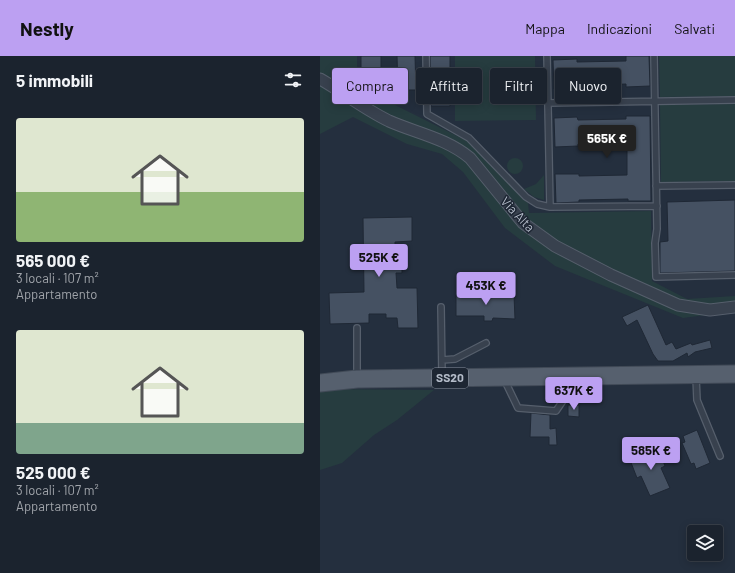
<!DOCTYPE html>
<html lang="it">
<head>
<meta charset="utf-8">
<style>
  :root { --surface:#1b232e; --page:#242b36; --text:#f1f3f6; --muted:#a0a4aa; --line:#39404a; --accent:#bca0f2 }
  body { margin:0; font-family:Barlow,sans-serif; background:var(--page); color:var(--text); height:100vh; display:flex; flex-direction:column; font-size:15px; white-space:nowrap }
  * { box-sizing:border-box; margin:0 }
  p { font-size:13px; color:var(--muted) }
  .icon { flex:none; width:22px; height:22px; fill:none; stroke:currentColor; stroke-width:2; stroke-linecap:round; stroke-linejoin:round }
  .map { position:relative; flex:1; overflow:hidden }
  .sheet { display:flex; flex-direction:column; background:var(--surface); width:320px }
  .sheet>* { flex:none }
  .guide { position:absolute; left:12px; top:12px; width:343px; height:36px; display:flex; gap:8px }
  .tools { position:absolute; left:367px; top:469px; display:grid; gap:8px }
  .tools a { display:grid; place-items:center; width:36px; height:36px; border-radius:4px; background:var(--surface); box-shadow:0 2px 10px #0003,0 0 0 1px var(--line); font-size:20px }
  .price { position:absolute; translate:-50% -34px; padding:0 9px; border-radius:4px; background:var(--accent); color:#111; font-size:13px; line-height:26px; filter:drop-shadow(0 1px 2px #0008) }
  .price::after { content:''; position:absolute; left:50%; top:24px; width:12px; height:9px; margin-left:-6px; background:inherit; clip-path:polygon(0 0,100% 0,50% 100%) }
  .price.on { background:#222; color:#fff }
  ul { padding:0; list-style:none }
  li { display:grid; align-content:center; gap:8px; height:212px; padding:0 16px }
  li span { display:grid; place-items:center; height:124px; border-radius:4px; color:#555 }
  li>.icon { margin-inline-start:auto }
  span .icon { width:72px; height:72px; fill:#fffc; stroke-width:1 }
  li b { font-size:17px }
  h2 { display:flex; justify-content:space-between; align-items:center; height:48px; padding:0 16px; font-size:17px }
  .chip { padding:0 14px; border-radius:4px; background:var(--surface); box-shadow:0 2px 10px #0003,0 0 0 1px var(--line); font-size:14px; line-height:36px }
  .chip.on { background:var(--accent); color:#111 }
  header { display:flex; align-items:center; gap:24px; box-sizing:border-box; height:56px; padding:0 20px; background:var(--accent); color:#111 }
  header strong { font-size:19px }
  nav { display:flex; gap:22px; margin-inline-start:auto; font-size:14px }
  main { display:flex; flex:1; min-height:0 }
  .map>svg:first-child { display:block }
  .green { fill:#263c3f }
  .building { fill:#455162; stroke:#1f2835 }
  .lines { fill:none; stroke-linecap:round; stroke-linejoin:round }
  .lane-casing { stroke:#565f6c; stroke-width:8 }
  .street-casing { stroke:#565f6c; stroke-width:13 }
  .primary-casing { stroke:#414a57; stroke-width:19 }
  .lane { stroke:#38414e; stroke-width:5.5 }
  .street { stroke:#38414e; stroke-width:11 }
  .primary { stroke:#56606e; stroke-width:17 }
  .labels { text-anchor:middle; stroke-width:3; stroke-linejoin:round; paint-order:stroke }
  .shield { fill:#1d2633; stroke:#878f9c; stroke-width:1 }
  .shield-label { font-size:12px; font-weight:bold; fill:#b4bcc9 }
  .street-label { font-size:13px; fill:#b4bcc9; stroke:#1d2633 }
</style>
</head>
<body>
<header>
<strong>Nestly</strong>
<nav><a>Mappa</a><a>Indicazioni</a><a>Salvati</a></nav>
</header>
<main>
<section class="sheet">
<h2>5 immobili<svg class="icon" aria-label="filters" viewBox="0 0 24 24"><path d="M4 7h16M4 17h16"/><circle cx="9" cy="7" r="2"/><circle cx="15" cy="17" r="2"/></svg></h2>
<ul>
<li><span style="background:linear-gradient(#dfe7d0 60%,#8fb573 0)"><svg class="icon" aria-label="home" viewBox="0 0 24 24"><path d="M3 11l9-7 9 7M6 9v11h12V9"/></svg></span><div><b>565 000 €</b><p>3 locali · 107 m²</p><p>Appartamento</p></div></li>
<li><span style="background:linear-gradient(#dfe7d0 75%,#7fa58c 0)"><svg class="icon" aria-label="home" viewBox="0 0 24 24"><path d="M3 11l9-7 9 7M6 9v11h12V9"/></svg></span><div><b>525 000 €</b><p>3 locali · 107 m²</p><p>Appartamento</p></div></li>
</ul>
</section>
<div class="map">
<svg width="415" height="517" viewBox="0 0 415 517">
  <rect width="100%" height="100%" fill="#242f3e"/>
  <path class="green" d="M 0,0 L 37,0 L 37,30 L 147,85 L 208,147 L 209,157 L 331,155 L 332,225 L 367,243 L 415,240 L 415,255 L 363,262 L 235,210 L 185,172 L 143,116 L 122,98 L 87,88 L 33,61 L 0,78 Z
    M 135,0 L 215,0 L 216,64 L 135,65 Z
    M 339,0 L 415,0 L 415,40 L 340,41 Z
    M 415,48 L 415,125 L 341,126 L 340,49 Z
    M187 110a8 8 0 1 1 16 0a8 8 0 1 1-16 0Z
    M 224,119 L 224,144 L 214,141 L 204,133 L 216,128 Z
    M 0,333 L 5,333 L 114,334 L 77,364 L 54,379 L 22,407 L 0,414 Z"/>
  <path class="building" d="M 41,0 L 61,0 L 61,15 L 41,16 Z
    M 77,0 L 95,0 L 96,34 L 78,34 Z
    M 110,0 L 130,0 L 130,50 L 111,50 Z
    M 306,0 L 329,0 L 330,30 L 306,31 L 306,28 L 257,30 L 258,32 L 234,33 L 233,4 L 257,3 L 257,6 L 306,5 Z
    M 306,60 L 330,60 L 331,145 L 308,145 L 308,143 L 259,144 L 259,146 L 236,147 L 235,118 L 259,118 L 259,120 L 307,119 L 307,87 L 258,88 L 258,90 L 235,91 L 234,62 L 257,61 L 258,64 L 306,63 Z
    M 415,144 L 415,215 L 340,217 L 340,186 L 348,185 L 347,146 Z
    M 92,161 L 92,185 L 75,186 L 75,204 L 82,204 L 82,217 L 76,217 L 77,232 L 97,232 L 98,272 L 78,272 L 77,262 L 66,262 L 66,258 L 49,258 L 49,267 L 10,268 L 9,237 L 44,236 L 43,162 Z
    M 165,237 L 165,241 L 182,240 L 182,238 L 194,239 L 195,263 L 173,262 L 172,265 L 164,265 L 164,260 L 136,260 L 136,239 Z
    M 328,249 L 346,289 L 352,286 L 356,293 L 371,287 L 372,289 L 390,284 L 392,292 L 375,296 L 368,301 L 367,297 L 353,305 L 338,305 L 333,298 L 317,264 L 307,270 L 302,261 Z
    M 248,349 L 259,349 L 259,361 L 248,360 Z
    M 211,357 L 230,359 L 230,373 L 236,372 L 237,389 L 229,389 L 229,381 L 210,381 Z
    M 377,374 L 390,407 L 376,413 L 374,407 L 371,408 L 362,387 L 365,386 L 363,380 Z
    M 338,392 L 345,410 L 341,412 L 350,432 L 330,440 L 321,420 L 317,422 L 310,404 Z"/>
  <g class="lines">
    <defs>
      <path id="lane" d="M 106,0 L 107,58 L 149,82 L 206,141 L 217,148 L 230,151 L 337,150
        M 227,0 L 230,151
        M 334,0 L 337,173 L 335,187 L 336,221 L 415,219
        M 228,47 L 415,44
        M 336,130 L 415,129
        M 121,251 L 122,320
        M 37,272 L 37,321
        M 122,304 L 135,303 L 166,287
        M 376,321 L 377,344 L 400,400
        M 184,323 L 198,352 L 236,355 L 257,324"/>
      <path id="street" d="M 0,23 C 23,36 44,53 69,65 C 96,77 126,82 150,102 L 203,167 L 235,190 L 291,219 L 358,249 L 390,254 L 415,251"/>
      <path id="primary" d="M 0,327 L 37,323 L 415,318"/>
    </defs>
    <use href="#lane" class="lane-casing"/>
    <use href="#street" class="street-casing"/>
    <use href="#primary" class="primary-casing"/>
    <use href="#lane" class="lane"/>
    <use href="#street" class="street"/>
    <use href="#primary" class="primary"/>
  </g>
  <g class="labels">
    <rect class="shield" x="112" y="312" width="36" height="20" rx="3"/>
    <g class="shield-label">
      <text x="130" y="326">SS20</text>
    </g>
    <g class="street-label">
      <text transform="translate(198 158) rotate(47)" y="5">Via Alta</text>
    </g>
  </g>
</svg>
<div class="tools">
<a><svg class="icon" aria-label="layers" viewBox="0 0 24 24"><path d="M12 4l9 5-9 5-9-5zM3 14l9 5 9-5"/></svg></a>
</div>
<b class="price on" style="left:287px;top:103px">565K €</b>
<b class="price" style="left:59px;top:222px">525K €</b>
<b class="price" style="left:166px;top:250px">453K €</b>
<b class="price" style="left:254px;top:355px">637K €</b>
<b class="price" style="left:331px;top:415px">585K €</b>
<div class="guide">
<a class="chip on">Compra</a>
<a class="chip">Affitta</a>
<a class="chip">Filtri</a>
<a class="chip">Nuovo</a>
</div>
</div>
</main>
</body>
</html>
